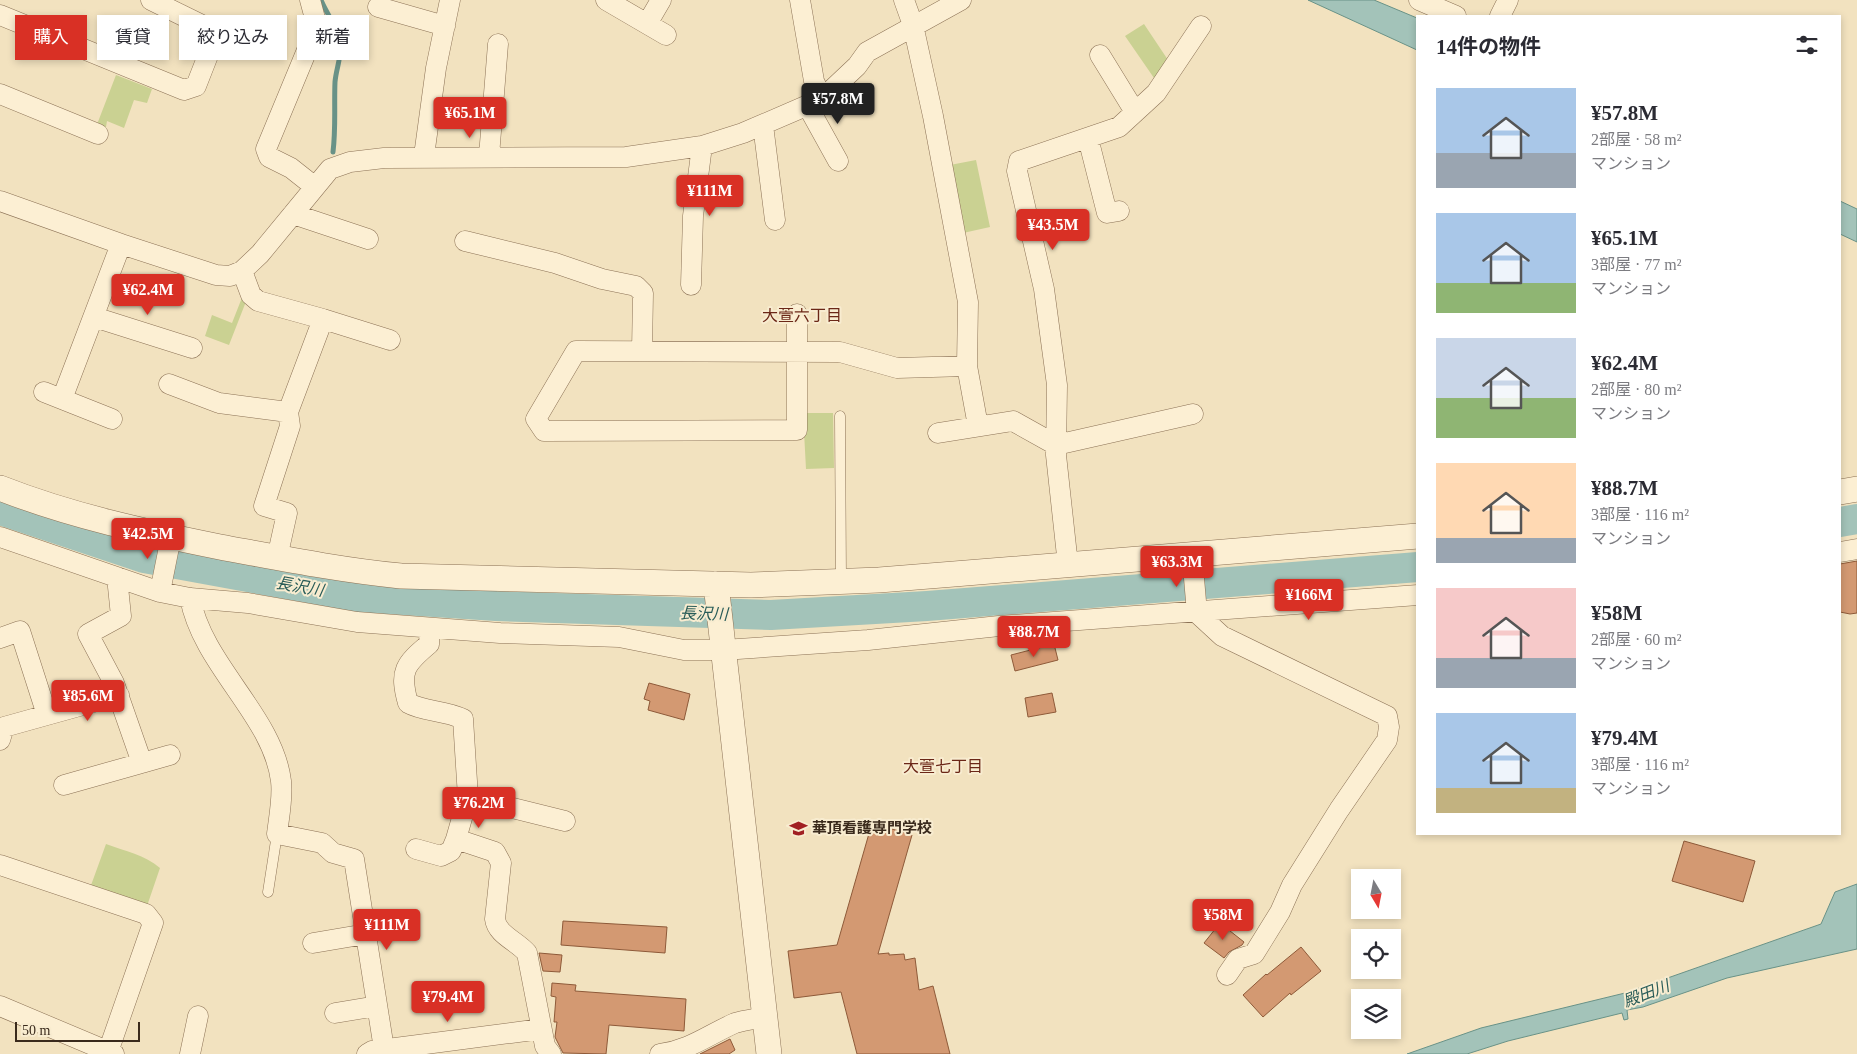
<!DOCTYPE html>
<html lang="ja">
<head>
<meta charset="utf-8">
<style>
  :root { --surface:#fff; --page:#f7f7f7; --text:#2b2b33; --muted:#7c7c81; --accent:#d93025 }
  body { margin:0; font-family:"Times New Roman","Noto Sans JP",serif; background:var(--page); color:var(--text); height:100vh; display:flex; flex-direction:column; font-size:19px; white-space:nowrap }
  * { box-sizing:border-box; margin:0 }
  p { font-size:16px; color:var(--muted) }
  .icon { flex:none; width:28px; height:28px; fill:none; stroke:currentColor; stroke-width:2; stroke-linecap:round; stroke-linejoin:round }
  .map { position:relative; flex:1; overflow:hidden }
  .sheet { position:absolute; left:1416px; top:15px; width:425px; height:820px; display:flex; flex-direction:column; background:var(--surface); border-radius:0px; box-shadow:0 2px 8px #0003 }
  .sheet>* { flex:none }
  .hud { position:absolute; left:15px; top:15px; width:475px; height:45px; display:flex; gap:10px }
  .needle { width:32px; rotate:170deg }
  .tools { position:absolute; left:1351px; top:869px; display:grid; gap:10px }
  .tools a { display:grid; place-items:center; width:50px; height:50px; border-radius:0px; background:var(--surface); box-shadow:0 2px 8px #0003; font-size:25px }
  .scale { position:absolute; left:15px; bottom:12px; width:125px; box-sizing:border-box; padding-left:5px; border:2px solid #3a2a1c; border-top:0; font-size:14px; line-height:18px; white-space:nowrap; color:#3a2a1c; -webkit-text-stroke:4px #f8ecd0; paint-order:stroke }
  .price { position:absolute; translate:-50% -42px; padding:0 11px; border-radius:5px; background:var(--accent); color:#fff; font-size:16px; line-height:32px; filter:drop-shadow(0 1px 2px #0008) }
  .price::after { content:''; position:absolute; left:50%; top:30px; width:15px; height:11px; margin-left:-8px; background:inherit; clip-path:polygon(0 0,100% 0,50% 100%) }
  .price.on { background:#222; color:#fff }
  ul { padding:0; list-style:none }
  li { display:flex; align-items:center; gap:15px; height:125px; padding:0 20px }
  li span { display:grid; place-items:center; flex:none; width:140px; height:100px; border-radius:0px; color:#555 }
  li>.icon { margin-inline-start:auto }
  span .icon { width:60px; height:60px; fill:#fffc; stroke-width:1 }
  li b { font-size:21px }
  h2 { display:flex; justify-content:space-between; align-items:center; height:60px; padding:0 20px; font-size:21px }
  .tag { padding:0 18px; border-radius:0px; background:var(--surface); box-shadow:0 2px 8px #0003; font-size:18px; line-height:45px }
  .tag.on { background:var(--accent); color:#fff }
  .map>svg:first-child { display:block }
  .green { fill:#cad192 }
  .water { fill:#a3c3b9; stroke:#699287 }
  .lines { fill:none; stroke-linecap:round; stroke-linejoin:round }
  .stream { stroke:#699287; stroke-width:5 }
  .river { stroke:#a3c3b9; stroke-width:30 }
  .building { fill:#d39972; stroke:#8e5a39 }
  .service-casing { stroke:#8c7256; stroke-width:11 }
  .minor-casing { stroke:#8c7256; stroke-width:21 }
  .tertiary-casing { stroke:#8c7256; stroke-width:26 }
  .service { stroke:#fcefd3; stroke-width:10 }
  .minor { stroke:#fcefd3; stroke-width:20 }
  .tertiary { stroke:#fcefd3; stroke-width:25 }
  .labels { text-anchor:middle; stroke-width:4; stroke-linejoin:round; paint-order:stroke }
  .poi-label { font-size:15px; font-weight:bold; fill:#3a2a1c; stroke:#f8ecd0; text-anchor:start }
  .neighbourhood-label { font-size:16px; fill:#6b2717; stroke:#f8ecd0 }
  .water-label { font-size:16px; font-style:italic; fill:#295c58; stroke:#f8ecd0 }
</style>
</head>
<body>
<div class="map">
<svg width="1857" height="1054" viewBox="0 0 1857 1054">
  <rect width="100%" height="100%" fill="#f2e2bf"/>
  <path class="green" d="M 1144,24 L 1170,63 L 1160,75 L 1154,78 L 1125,36 Z
    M 116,75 L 152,89 L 147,103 L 134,100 L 124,128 L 107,121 L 105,133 L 96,127 Z
    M 976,160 L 990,227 L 963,233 L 950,165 Z
    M 245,290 L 247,299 L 229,345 L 205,336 L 212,315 L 232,323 Z
    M 803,413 L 833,413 L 834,468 L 806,469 Z
    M 106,844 C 125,851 145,855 160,868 L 147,906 L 90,888 Z"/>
  <path class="water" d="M 1308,0 L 1374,0 L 1417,18 L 1417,50 Z
    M 1840,201 L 1857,209 L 1857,242 L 1840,234 Z
    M 1857,884 L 1857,949 L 1727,978 L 1643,1007 L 1627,1010 L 1628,1019 L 1624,1020 L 1622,1013 L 1508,1041 L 1467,1054 L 1407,1054 L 1481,1028 L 1625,993 L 1821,924 L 1835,892 Z"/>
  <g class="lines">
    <path class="stream" d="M 321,0 C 327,15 338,27 340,43 C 342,56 336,69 335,82 C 334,105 336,128 333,152"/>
    <path class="river" d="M 0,510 L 144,558 L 357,597 L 496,606 L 771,615 L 927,606 L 1418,567
      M 1840,522 L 1857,519"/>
  </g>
  <path class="building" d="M 1857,561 L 1857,613 L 1850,614 L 1840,612 L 1840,564 Z
    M 1054,644 L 1058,660 L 1015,671 L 1011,655 Z
    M 649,683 L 690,694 L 684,720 L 648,710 L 650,701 L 644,699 Z
    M 1052,693 L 1056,712 L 1028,717 L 1025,698 Z
    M 872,823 L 912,835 L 878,954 L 889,953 L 889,955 L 904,954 L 905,960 L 915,958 L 919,990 L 933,986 L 950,1054 L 857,1054 L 841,992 L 794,998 L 788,951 L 837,945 Z
    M 1684,841 L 1755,861 L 1743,902 L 1672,881 Z
    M 563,921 L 667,927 L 665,953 L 561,945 Z
    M 1220,923 L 1244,942 L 1242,945 L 1229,952 L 1224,958 L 1204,943 Z
    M 1301,947 L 1321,971 L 1291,995 L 1290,993 L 1263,1017 L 1243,995 L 1266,974 L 1267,975 Z
    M 539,953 L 562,955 L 560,972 L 543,971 Z
    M 552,983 L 576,985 L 575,991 L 686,999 L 684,1031 L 609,1025 L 606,1054 L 563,1053 L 555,1037 L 557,1022 L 554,1022 L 556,997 L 551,996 Z
    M 730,1039 L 735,1050 L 729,1054 L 700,1054 Z"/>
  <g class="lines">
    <defs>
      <path id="service" d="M 840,416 L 841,581
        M 268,892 L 277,834"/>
      <path id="minor" d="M 310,0 L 317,26 L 266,149 L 269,157 L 291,168 L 315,187
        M 606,0 L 666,35
        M 800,0 L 814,81 L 822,99
        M 904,0 L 913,25 L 933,116 L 968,302 L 967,366 L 978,426
        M 1419,0 L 1456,16
        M 378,7 L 445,26
        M 0,15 L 184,90 L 196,86 L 214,40 L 210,29 L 151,0
        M 1500,16 L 1508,0
        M 647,24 L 661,0
        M 1100,55 L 1135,112
        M 0,94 L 98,134
        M 807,105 L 838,161
        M 763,125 L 775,220
        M 1088,138 L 1107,213 L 1119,211
        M 424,156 L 436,68 L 450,0
        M 489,156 L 498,44
        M 0,201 L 121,244 L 216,275 L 230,276 L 242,271 L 260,254 L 330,169 L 350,162 L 384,158 L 626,157 L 702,146 L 743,133 L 822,99 L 857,66 L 867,52 L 961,0
        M 293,214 L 368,239
        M 465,241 L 555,263 L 602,279 L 636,286 L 643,293 L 642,351
        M 242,271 L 251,295 L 258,301 L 323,319 L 288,412 L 290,426 L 264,506 L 287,513 L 277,558
        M 691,285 L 693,216 L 702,146
        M 797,314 L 797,430 L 544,431 L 536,419 L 576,351 L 840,352 L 897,368 L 967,366
        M 94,317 L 192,348
        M 323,319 L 390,340
        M 169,384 L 219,403 L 288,412
        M 44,392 L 112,419
        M 62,399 L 121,244
        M 938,433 L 1013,421 L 1056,445 L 1193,414
        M 0,537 L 160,592 L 190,598 L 248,603 L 357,622 L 500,633 L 619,637 L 684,650 L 723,650 L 868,640 L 999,626 L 1418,595
        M 1840,552 L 1857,549
        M 1192,555 L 1197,613 L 1222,636 L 1387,716 L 1389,727 L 1387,740 L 1339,810 L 1292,885 L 1280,912 L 1254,954 L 1238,959 L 1227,975
        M 1068,565 L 1056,455 L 1057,385 L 1044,289 L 1017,171 L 1019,161 L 1119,127 L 1156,93 L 1201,26
        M 160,592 L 171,537
        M 190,598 C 203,666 273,716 281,781 C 283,798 279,817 277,834 L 322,843 L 333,853 L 354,859 L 384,1049
        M 430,628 L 429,644 C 405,664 399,671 408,703 C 424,712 445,710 463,719 L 468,797 L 456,839 L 495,852 L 501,863 L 495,919 C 497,935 517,941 527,953 L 545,1046 L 551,1054
        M 0,638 L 20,631 L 47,715 L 4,727 L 0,740
        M 47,715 L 119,695
        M 142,763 L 170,755
        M 64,785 L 142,763 L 114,683 L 88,634 L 121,616 L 117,577
        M 468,797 L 565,821
        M 416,849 L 441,856 L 451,851 L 456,839
        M 0,865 L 146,914 L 153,923 L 108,1052
        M 313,943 L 366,934
        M 0,1006 L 114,1054
        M 335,1013 L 377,1006
        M 190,1054 L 198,1016
        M 367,1054 L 372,1051 L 541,1029
        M 660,1054 C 690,1050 708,1035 735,1023 C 744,1020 755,1019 765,1017"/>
      <path id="tertiary" d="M 0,488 C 71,516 146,532 220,547 C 280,558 340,570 401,576 L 751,585 L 879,580 L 954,574 L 1418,536
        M 1840,492 L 1857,489
        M 716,584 L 769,1054"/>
    </defs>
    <use href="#service" class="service-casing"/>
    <use href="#minor" class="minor-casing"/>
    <use href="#tertiary" class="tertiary-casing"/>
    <use href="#service" class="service"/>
    <use href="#minor" class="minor"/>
    <use href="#tertiary" class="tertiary"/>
  </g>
  <defs>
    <symbol id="university-bare" viewBox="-9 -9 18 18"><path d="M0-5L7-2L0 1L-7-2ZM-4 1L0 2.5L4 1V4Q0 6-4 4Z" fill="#a12023" stroke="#f8ecd0" stroke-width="2.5" paint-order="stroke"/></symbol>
  </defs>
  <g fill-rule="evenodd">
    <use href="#university-bare" x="786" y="816" width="25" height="25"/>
  </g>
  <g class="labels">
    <g class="poi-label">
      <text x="812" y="833">華頂看護専門学校</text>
    </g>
    <g class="neighbourhood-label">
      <text x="802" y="321">大萱六丁目</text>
      <text x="943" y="772">大萱七丁目</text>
    </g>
    <g class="water-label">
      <text transform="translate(300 586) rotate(10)" y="6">長沢川</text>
      <text transform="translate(704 613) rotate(2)" y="6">長沢川</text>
      <text transform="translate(1646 993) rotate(-21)" y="6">殿田川</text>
    </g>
  </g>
</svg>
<div class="tools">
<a><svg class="needle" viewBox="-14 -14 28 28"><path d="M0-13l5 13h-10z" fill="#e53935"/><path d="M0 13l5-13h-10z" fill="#7c7c81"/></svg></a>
<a><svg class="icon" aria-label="locate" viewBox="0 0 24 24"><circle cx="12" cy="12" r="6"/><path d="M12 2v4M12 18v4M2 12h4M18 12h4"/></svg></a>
<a><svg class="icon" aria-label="layers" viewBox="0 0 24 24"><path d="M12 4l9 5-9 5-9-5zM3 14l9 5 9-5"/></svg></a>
</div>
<div class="scale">50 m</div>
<b class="price on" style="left:838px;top:125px">¥57.8M</b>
<b class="price" style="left:470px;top:139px">¥65.1M</b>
<b class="price" style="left:710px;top:217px">¥111M</b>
<b class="price" style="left:1053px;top:251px">¥43.5M</b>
<b class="price" style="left:148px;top:316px">¥62.4M</b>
<b class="price" style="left:148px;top:560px">¥42.5M</b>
<b class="price" style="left:1177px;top:588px">¥63.3M</b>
<b class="price" style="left:1309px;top:621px">¥166M</b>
<b class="price" style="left:1034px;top:658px">¥88.7M</b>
<b class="price" style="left:88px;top:722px">¥85.6M</b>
<b class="price" style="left:479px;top:829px">¥76.2M</b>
<b class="price" style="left:1223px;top:941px">¥58M</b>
<b class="price" style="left:387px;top:951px">¥111M</b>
<b class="price" style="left:448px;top:1023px">¥79.4M</b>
<div class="hud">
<a class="tag on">購入</a>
<a class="tag">賃貸</a>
<a class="tag">絞り込み</a>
<a class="tag">新着</a>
</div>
<section class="sheet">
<h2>14件の物件<svg class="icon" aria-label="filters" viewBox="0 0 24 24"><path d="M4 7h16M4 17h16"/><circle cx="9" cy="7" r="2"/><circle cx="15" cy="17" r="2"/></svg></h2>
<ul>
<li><span style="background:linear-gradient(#a9c7e8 65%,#9aa5b1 0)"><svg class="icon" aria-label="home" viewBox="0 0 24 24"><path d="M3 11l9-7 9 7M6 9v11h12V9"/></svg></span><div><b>¥57.8M</b><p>2部屋 · 58 m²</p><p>マンション</p></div></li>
<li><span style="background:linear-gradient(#a9c7e8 70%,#8fb573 0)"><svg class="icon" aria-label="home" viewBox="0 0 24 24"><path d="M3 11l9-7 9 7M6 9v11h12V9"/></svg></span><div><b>¥65.1M</b><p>3部屋 · 77 m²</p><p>マンション</p></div></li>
<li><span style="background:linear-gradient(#c9d6e8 60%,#8fb573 0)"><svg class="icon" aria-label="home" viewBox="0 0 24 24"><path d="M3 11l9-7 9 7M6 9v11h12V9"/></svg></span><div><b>¥62.4M</b><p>2部屋 · 80 m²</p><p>マンション</p></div></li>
<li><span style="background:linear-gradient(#ffd9b3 75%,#9aa5b1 0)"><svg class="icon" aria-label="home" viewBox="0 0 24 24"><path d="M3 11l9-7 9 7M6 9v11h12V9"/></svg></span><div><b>¥88.7M</b><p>3部屋 · 116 m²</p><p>マンション</p></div></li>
<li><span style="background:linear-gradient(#f6c9c9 70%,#9aa5b1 0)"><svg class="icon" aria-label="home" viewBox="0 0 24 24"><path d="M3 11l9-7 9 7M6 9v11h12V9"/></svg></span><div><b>¥58M</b><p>2部屋 · 60 m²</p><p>マンション</p></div></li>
<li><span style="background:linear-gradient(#a9c7e8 75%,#c2b280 0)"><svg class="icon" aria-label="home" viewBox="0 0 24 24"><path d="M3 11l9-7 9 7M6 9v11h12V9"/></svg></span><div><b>¥79.4M</b><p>3部屋 · 116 m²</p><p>マンション</p></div></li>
</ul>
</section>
</div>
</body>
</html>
